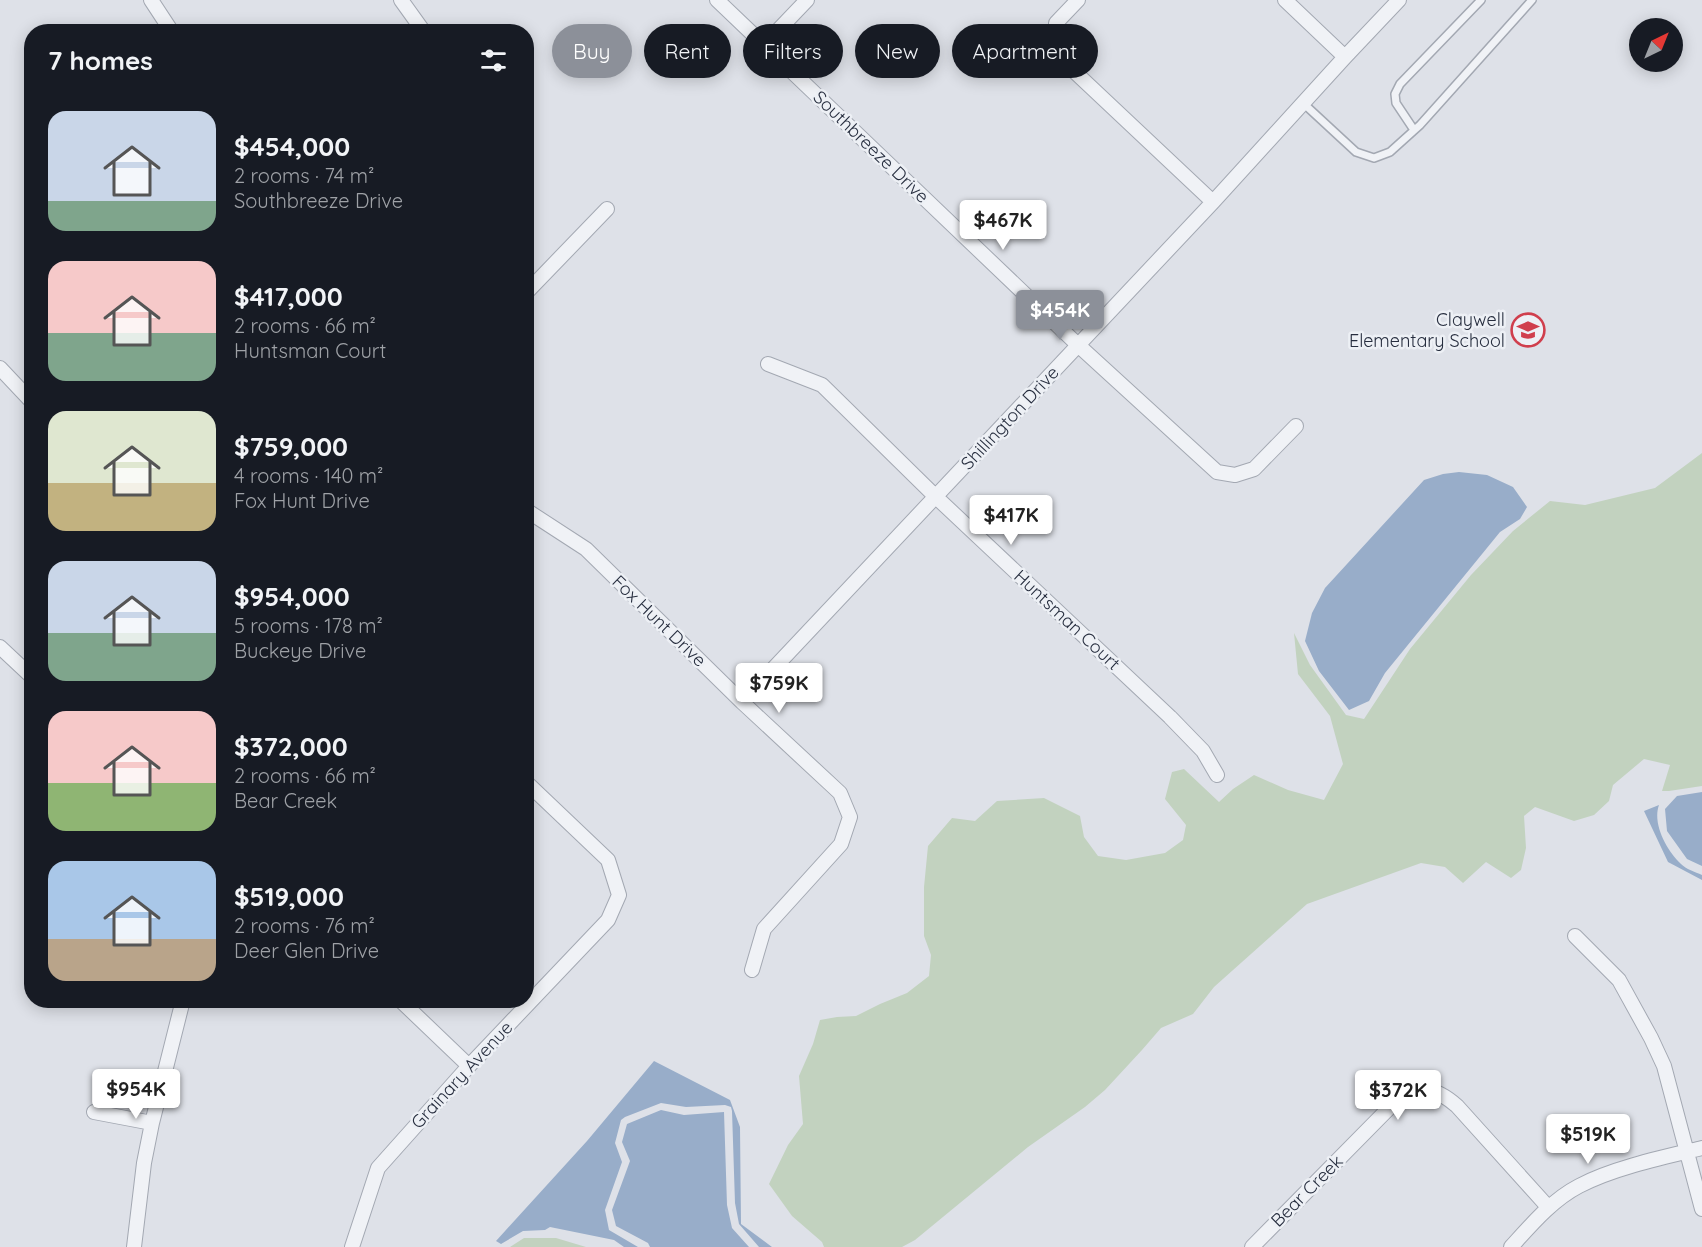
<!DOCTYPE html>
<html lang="en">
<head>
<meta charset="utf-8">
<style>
  :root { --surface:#171b24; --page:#20242c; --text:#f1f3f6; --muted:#9ea1a6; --accent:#8c9099 }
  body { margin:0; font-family:Quicksand,sans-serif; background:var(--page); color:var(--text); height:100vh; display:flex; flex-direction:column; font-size:22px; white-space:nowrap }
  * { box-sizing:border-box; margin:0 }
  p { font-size:20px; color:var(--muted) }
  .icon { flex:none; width:33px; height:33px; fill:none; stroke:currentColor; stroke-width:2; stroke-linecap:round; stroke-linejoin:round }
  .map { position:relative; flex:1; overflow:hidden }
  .panel { position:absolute; left:24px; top:24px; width:510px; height:984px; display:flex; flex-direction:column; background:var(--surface); border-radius:24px; box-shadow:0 3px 15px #0003 }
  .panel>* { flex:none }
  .guide { position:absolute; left:552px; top:24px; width:570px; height:54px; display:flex; gap:12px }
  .needle { width:39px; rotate:43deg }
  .controls { position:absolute; left:1629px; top:18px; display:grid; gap:12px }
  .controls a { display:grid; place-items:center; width:54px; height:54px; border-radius:50%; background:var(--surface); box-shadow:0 3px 15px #0003; font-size:30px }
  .price { position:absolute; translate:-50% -51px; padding:0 14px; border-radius:6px; background:#fff; color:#222; font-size:20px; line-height:39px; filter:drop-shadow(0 2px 3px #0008) }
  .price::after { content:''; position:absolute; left:50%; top:36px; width:18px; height:14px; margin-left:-9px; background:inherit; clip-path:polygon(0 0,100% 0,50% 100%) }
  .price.active { background:var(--accent); color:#fff }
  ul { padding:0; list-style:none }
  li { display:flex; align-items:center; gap:18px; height:150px; padding:0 24px }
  li span { display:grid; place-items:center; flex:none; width:168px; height:120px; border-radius:18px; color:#555 }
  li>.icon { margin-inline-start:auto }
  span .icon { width:72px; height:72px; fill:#fffc; stroke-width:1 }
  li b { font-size:26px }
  h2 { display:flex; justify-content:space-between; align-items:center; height:72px; padding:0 24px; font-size:26px }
  .chip { padding:0 21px; border-radius:27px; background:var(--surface); box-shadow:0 3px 15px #0003; font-size:21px; line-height:54px }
  .chip.active { background:var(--accent); color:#fff }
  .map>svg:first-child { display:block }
  .green { fill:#c2d2bf }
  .water { fill:#98adc9 }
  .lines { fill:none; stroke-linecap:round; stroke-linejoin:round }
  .service-casing { stroke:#a3a8b2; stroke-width:10 }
  .minor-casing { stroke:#a3a8b2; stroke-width:16 }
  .service { stroke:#f0f2f6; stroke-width:7 }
  .minor { stroke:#f0f2f6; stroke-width:14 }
  .labels { text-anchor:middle; stroke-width:5; stroke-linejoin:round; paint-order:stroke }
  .street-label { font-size:18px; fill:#272e3f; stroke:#edf0f5 }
  .poi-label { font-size:18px; fill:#272e3f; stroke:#edf0f5; text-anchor:end }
</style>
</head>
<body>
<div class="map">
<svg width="1702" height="1247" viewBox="0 0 1702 1247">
  <rect width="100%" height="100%" fill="#dee1e8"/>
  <path class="green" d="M 1702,453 L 1702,786 L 1669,791 L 1662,791 L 1670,765 L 1644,759 L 1613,785 L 1609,801 L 1594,815 L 1574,821 L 1535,807 L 1524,816 L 1526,848 L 1521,870 L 1511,878 L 1486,862 L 1463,883 L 1445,867 L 1421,863 L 1307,904 L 1214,987 L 1193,1014 L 1161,1028 L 1142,1050 L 1105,1090 L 1085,1107 L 1028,1147 L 915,1240 L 902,1247 L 824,1247 L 822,1242 L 792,1216 L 769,1184 L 788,1145 L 803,1124 L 799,1076 L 813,1044 L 820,1020 L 837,1017 L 856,1016 L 880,1004 L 907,993 L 929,976 L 931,955 L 924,936 L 924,887 L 928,846 L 952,818 L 975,821 L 997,801 L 1044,798 L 1080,816 L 1084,837 L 1098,856 L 1126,860 L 1165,853 L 1183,840 L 1186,825 L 1165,799 L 1172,772 L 1184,769 L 1219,802 L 1233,789 L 1254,775 L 1288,790 L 1324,800 L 1343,764 L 1330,716 L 1298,674 L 1294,633 L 1310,665 L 1346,715 L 1364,719 L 1410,649 L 1471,575 L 1513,531 L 1550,501 L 1585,505 L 1655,488 Z
    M 524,1238 L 556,1238 L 586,1247 L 510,1247 Z"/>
  <path class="water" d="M 1459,472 L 1487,475 L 1513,487 L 1527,507 L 1520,519 L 1500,532 L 1385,673 L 1369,701 L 1349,710 L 1319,671 L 1305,641 L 1312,613 L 1325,588 L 1424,480 L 1443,474 Z
    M 1702,792 L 1702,866 L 1687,859 L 1667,831 L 1665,809 L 1677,796 Z
    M 1659,805 C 1652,824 1667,851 1681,864 C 1686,869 1695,872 1702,875 L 1702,880 L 1668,862 L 1644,811 Z
    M 654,1061 L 730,1100 L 740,1127 L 741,1224 L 772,1247 L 759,1247 L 739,1224 L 735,1203 L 732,1111 L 731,1107 L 725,1105 L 686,1107 L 661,1103 L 625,1117 L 621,1120 L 615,1143 L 622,1162 L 605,1210 L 609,1230 L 638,1247 L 624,1247 L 614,1240 L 550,1227 L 545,1230 L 523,1231 L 501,1244 L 496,1241 L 587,1141 Z
    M 661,1110 L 684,1115 L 724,1112 L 727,1205 L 732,1228 L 749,1247 L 650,1247 L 648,1243 L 616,1226 L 612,1210 L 630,1161 L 622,1142 L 627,1124 Z"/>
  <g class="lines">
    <defs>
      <path id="service" d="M 1303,103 L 1356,152 L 1374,158 L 1390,152 L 1420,125 L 1532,0
        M 1414,130 L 1396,103 L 1395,94 L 1400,84 L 1481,0"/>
      <path id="minor" d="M 151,0 L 172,32
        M 401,0 L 424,32
        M 717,0 L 1078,345 L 1217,472 L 1235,475 L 1254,469 L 1296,426
        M 1078,0 L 1056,23 L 1060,58 L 1213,202
        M 1285,0 L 1345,57
        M 764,45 L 807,0
        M 526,293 L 607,209
        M 768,364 L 822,385 L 936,497 L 1170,717 L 1203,751 L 1217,775
        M 0,368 L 32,402
        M 526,510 L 586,549 L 742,702 L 840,793 L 850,817 L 841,844 L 764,929 L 752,970
        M 0,647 L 32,677
        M 742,702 L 1213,202 L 1345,57 L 1399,0
        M 1575,936 L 1619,980 L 1651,1038 L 1664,1066 L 1702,1209
        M 400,1000 L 469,1066
        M 94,1112 L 152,1123
        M 134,1247 L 144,1163 L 152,1123 L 183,1000
        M 352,1247 L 378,1168 L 469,1066 L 608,920 L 619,895 L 608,860 L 526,782
        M 1252,1247 L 1397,1100 C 1423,1085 1435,1087 1457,1106 L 1548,1207
        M 1511,1247 C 1531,1225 1552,1200 1579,1186 C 1613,1168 1664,1157 1702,1148"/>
    </defs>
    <use href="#service" class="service-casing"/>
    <use href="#minor" class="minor-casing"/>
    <use href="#service" class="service"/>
    <use href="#minor" class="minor"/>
  </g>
  <defs>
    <symbol id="school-ring" viewBox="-11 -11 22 22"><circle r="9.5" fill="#edf0f5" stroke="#d03f4d" stroke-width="1.5"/><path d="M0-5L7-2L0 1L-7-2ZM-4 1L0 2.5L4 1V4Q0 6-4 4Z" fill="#d03f4d"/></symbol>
  </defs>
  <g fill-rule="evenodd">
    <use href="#school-ring" x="1509" y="311" width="38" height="38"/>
  </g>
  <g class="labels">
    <g class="street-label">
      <text transform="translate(871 147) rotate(44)" y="6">Southbreeze Drive</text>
      <text transform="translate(1010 418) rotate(-47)" y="6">Shillington Drive</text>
      <text transform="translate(1067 620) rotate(43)" y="6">Huntsman Court</text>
      <text transform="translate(659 621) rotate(44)" y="6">Fox Hunt Drive</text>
      <text transform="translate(462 1075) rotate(-47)" y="6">Grainary Avenue</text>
      <text transform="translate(1307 1191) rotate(-45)" y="6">Bear Creek</text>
    </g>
    <g class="poi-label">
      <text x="1505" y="326">Claywell<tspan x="1505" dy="21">Elementary School</tspan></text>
    </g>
  </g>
</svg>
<div class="controls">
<a><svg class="needle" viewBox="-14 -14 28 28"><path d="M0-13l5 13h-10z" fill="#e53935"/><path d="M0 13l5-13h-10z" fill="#9ea1a6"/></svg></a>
</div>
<b class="price" style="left:1003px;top:251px">$467K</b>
<b class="price active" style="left:1060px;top:341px">$454K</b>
<b class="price" style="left:1011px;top:546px">$417K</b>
<b class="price" style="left:779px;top:714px">$759K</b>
<b class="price" style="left:136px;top:1120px">$954K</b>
<b class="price" style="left:1398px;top:1121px">$372K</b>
<b class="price" style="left:1588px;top:1165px">$519K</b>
<div class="guide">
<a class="chip active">Buy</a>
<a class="chip">Rent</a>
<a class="chip">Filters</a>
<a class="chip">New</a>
<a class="chip">Apartment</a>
</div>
<section class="panel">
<h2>7 homes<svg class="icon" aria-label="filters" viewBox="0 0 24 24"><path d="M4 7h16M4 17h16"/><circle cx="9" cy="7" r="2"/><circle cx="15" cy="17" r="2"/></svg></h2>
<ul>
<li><span style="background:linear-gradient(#c9d6e8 75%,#7fa58c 0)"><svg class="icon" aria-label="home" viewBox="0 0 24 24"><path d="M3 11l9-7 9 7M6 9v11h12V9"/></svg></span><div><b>$454,000</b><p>2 rooms · 74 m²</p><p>Southbreeze Drive</p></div></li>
<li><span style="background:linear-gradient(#f6c9c9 60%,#7fa58c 0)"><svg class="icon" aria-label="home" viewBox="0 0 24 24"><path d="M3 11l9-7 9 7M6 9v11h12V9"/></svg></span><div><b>$417,000</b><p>2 rooms · 66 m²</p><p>Huntsman Court</p></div></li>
<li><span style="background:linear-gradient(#dfe7d0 60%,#c2b280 0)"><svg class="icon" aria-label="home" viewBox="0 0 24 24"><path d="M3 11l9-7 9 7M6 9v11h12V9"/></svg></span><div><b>$759,000</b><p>4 rooms · 140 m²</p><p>Fox Hunt Drive</p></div></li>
<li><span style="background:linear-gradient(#c9d6e8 60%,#7fa58c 0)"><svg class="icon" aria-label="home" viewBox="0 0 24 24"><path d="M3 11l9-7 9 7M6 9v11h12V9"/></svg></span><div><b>$954,000</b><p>5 rooms · 178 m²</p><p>Buckeye Drive</p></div></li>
<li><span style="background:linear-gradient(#f6c9c9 60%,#8fb573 0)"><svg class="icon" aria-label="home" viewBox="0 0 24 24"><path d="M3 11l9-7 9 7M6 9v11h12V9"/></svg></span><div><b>$372,000</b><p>2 rooms · 66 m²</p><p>Bear Creek</p></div></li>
<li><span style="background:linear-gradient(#a9c7e8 65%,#b9a48a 0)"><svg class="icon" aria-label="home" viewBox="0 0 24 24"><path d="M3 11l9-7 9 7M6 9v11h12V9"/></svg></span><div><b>$519,000</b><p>2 rooms · 76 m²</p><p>Deer Glen Drive</p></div></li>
</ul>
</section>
</div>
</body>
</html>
